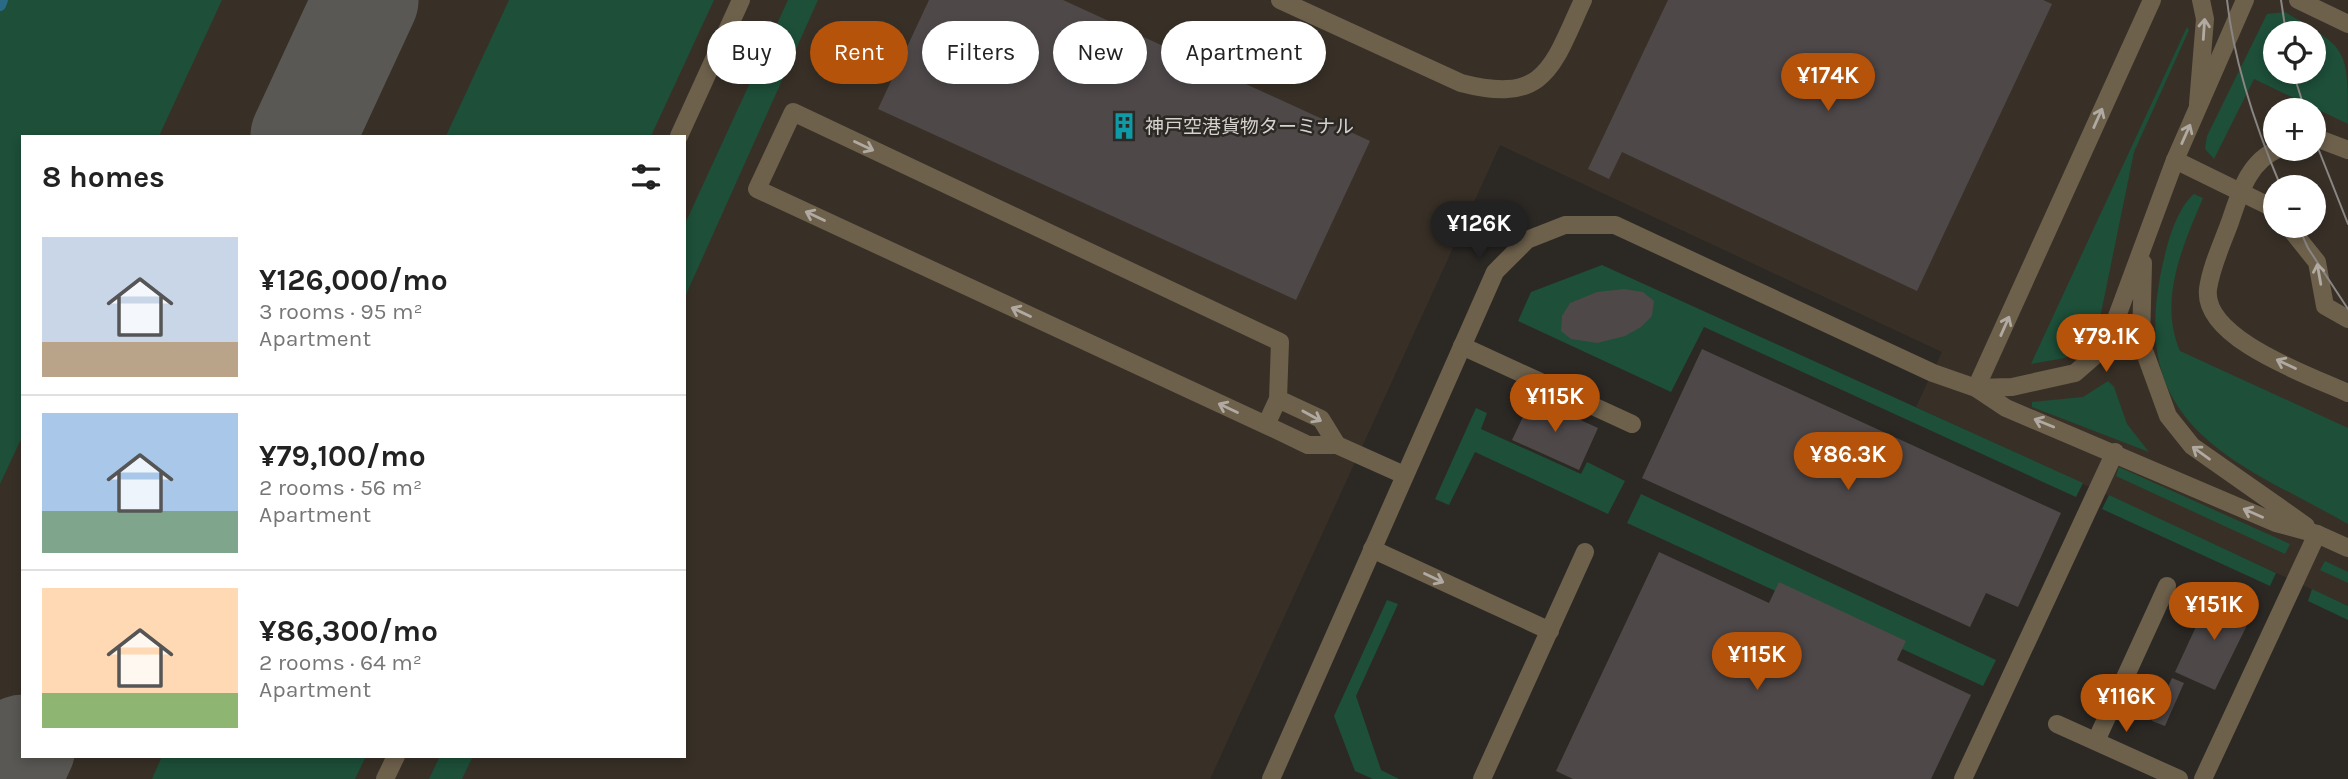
<!DOCTYPE html>
<html lang="en">
<head>
<meta charset="utf-8">
<style>
  :root { --surface:#fff; --page:#f2f2f2; --text:#222; --muted:#767676; --line:#e0e0e0; --accent:#b45309 }
  body { margin:0; font-family:Karla,"Noto Sans JP",sans-serif; background:var(--page); color:var(--text); height:100vh; display:flex; flex-direction:column; font-size:26px; white-space:nowrap }
  * { box-sizing:border-box; margin:0 }
  p { font-size:23px; color:var(--muted) }
  .icon { flex:none; width:38px; height:38px; fill:none; stroke:currentColor; stroke-width:2; stroke-linecap:round; stroke-linejoin:round }
  .map { position:relative; flex:1; overflow:hidden }
  .sheet { position:absolute; left:21px; top:135px; width:665px; height:623px; display:flex; flex-direction:column; background:var(--surface); border-radius:0px; box-shadow:0 4px 10px #0003 }
  .sheet>* { flex:none }
  .hud { position:absolute; left:707px; top:21px; width:665px; height:63px; display:flex; gap:14px }
  .controls { position:absolute; left:2263px; top:21px; display:grid; gap:14px }
  .controls a { display:grid; place-items:center; width:63px; height:63px; border-radius:50%; background:var(--surface); box-shadow:0 4px 10px #0003; font-size:35px }
  .price { position:absolute; translate:-50% -60px; padding:0 16px; border-radius:24px; background:var(--accent); color:#fff; font-size:23px; line-height:46px; filter:drop-shadow(0 2px 4px #0008) }
  .price::after { content:''; position:absolute; left:50%; top:42px; width:21px; height:16px; margin-left:-10px; background:inherit; clip-path:polygon(0 0,100% 0,50% 100%) }
  .price.on { background:#222; color:#fff }
  ul { padding:0; list-style:none }
  li { display:flex; align-items:center; gap:21px; height:175px; padding:0 21px }
  li+li { border-top:2px solid var(--line) }
  li span { display:grid; place-items:center; flex:none; width:196px; height:140px; border-radius:0px; color:#555 }
  li>.icon { margin-inline-start:auto }
  span .icon { width:84px; height:84px; fill:#fffc; stroke-width:1 }
  li b { font-size:30px }
  h2 { display:flex; justify-content:space-between; align-items:center; height:84px; padding:0 21px; font-size:30px }
  .tag { padding:0 24px; border-radius:32px; background:var(--surface); box-shadow:0 4px 10px #0003; font-size:24px; line-height:63px }
  .tag.on { background:var(--accent); color:#fff }
  .map>svg:first-child { display:block }
  .built { fill:#383027; fill-rule:evenodd }
  .green { fill:#1d4f39; fill-rule:evenodd }
  .lines { fill:none; stroke-linecap:round; stroke-linejoin:round }
  .stream { stroke:#2b6a87; stroke-width:12 }
  .taxiway { stroke:#5a5854; stroke-width:105 }
  .building { fill:#4e4849 }
  .service { stroke:#6e614c; stroke-width:18 }
  .minor { stroke:#6e614c; stroke-width:18 }
  .tertiary { stroke:#6e614c; stroke-width:18 }
  .tram { stroke:#898683; stroke-width:2 }
  .oneway { stroke:#b1aaa2 }
  .labels { text-anchor:middle; stroke-width:5; stroke-linejoin:round; paint-order:stroke }
  .poi-label { font-size:19px; fill:#d5d2d0; stroke:#2c2925; text-anchor:start }
</style>
</head>
<body>
<div class="map">
<svg width="2348" height="779" viewBox="0 0 2348 779">
  <rect width="100%" height="100%" fill="#2c2925"/>
  <path class="built" d="M 0,0 L 2348,0 L 2348,606 L 1916,407 L 1942,352 L 1500,145 L 1210,779 L 0,779 ZM 2275,33 L 2314,33 L 2314,72 L 2275,72 ZM 2275,110 L 2314,110 L 2314,149 L 2275,149 ZM 23,136 L 684,136 L 684,756 L 23,756 ZM 2275,187 L 2314,187 L 2314,226 L 2275,226 Z"/>
  <path class="green" d="M 0,0 L 222,0 L 159,136 L 23,136 L 23,435 L 0,484 Z
    M 509,0 L 714,0 L 651,136 L 446,136 Z
    M 788,0 L 818,0 L 684,299 L 684,226 Z
    M 2285,12 C 2348,50 2348,46 2348,124 L 2254,79 L 2214,159 L 2205,149 L 2207,136 L 2267,14 ZM 2275,33 L 2314,33 L 2314,72 L 2275,72 Z
    M 2187,27 L 2189,30 L 2134,152 L 2101,313 L 2086,341 L 2065,358 L 2031,364 Z
    M 2194,194 L 2203,198 C 2183,245 2158,300 2180,351 L 2348,428 L 2348,524 C 2238,462 2131,430 2160,277 C 2165,252 2174,211 2194,194 Z
    M 1602,265 L 2083,483 L 2076,497 L 1704,327 L 1671,392 L 1518,321 L 1531,292 Z
    M 2108,381 L 2114,387 L 2127,424 L 2149,452 L 2032,407 L 2032,402 L 2083,397 Z
    M 1476,408 L 1487,413 L 1481,429 L 1581,474 L 1587,462 L 1625,481 L 1608,514 L 1475,452 L 1449,505 L 1435,499 Z
    M 2119,467 L 2290,544 L 2285,554 L 2116,476 Z
    M 1641,494 L 1996,660 L 1983,686 L 1627,523 Z
    M 2109,495 L 2276,573 L 2270,586 L 2102,509 Z
    M 2325,561 L 2348,572 L 2348,583 L 2320,570 Z
    M 2312,589 L 2348,606 L 2348,620 L 2308,601 Z
    M 1387,600 L 1398,604 L 1356,696 L 1381,770 L 1399,779 L 1373,779 L 1355,771 L 1334,716 Z
    M 162,756 L 366,756 L 355,779 L 152,779 Z
    M 440,756 L 473,756 L 462,779 L 429,779 Z"/>
  <g class="lines">
    <path class="stream" d="M 0,5 L 2,0"/>
    <path class="taxiway" d="M 303,136 L 366,0
      M 8,779 L 23,747"/>
  </g>
  <path class="building" d="M 929,0 L 1063,0 L 1370,141 L 1296,300 L 878,109 Z
    M 1668,0 L 2043,0 L 2052,4 L 1917,291 L 1622,152 L 1609,179 L 1588,169 Z
    M 1624,289 L 1643,292 L 1654,301 L 1652,316 L 1641,327 L 1625,336 L 1597,343 L 1571,339 L 1561,331 L 1562,316 L 1570,303 L 1597,292 Z
    M 1702,349 L 2061,513 L 2018,607 L 1986,593 L 1970,627 L 1642,478 Z
    M 1532,398 L 1598,428 L 1579,470 L 1512,440 Z
    M 1659,552 L 1769,603 L 1779,582 L 1906,641 L 1897,660 L 1971,695 L 1931,779 L 1573,779 L 1556,771 Z
    M 2211,594 L 2253,613 L 2215,690 L 2175,672 Z
    M 2172,678 L 2184,683 L 2165,726 L 2152,721 Z"/>
  <g class="lines">
    <path class="service" d="M 1280,0 L 1461,83 C 1546,105 1552,67 1583,0
      M 2298,0 L 2348,24
      M 2198,104 L 2205,19 L 2201,0
      M 679,136 L 741,0
      M 2314,140 L 2319,139 L 2348,150
      M 2278,149 C 2248,162 2240,193 2230,222 C 2222,244 2211,267 2208,289 C 2202,339 2311,376 2348,393
      M 2175,160 L 2275,209
      M 2288,226 L 2317,262 L 2325,306 L 2348,319
      M 1462,346 L 1632,424
      M 1976,388 L 2152,0
      M 1278,399 L 1321,419 L 1337,445
      M 1266,425 L 1278,399 L 1280,342 L 793,112 L 757,189 L 1266,425 L 1308,445 L 1337,445 L 1404,475
      M 1372,549 L 1550,631
      M 2096,741 L 2167,586
      M 385,779 L 396,756
      M 1482,779 L 1585,552
      M 1963,779 L 2115,452
      M 2203,779 L 2317,534"/>
    <path class="minor" d="M 2057,724 L 2179,779"/>
    <path class="tertiary" d="M 2143,263 L 2141,342 L 2168,416 L 2192,446 L 2306,526
      M 1976,388 L 2012,387 L 2075,373 L 2106,346 L 2175,160 L 2245,0
      M 1271,779 L 1495,272 L 1527,240 L 1565,225 L 1615,225 L 1933,373 L 1976,388 L 2006,408 L 2276,523 L 2317,534 L 2348,548"/>
    <path class="tram" d="M 2227,0 C 2234,64 2256,128 2281,187
      M 2281,0 L 2286,33
      M 2293,72 L 2305,110
      M 2314,138 L 2348,224
      M 2298,226 L 2308,248 L 2348,309"/>
  </g>
  <defs><path id="oneway-shaft" d="M-6 0H5M1.5-3L5.5 0L1.5 3" fill="none" stroke-width="1.6" stroke-linecap="round" stroke-linejoin="round" transform="scale(1.75)"/></defs>
  <g class="oneway">
    <use href="#oneway-shaft" transform="translate(2204 29) rotate(-86)"/>
    <use href="#oneway-shaft" transform="translate(2098 118) rotate(-66)"/>
    <use href="#oneway-shaft" transform="translate(2186 134) rotate(-66)"/>
    <use href="#oneway-shaft" transform="translate(864 146) rotate(25)"/>
    <use href="#oneway-shaft" transform="translate(815 216) rotate(-155)"/>
    <use href="#oneway-shaft" transform="translate(2319 274) rotate(-100)"/>
    <use href="#oneway-shaft" transform="translate(1021 312) rotate(-155)"/>
    <use href="#oneway-shaft" transform="translate(2005 326) rotate(-66)"/>
    <use href="#oneway-shaft" transform="translate(2286 364) rotate(-155)"/>
    <use href="#oneway-shaft" transform="translate(1228 408) rotate(-155)"/>
    <use href="#oneway-shaft" transform="translate(1312 416) rotate(29)"/>
    <use href="#oneway-shaft" transform="translate(2044 423) rotate(-158)"/>
    <use href="#oneway-shaft" transform="translate(2201 453) rotate(-144)"/>
    <use href="#oneway-shaft" transform="translate(2253 513) rotate(-156)"/>
    <use href="#oneway-shaft" transform="translate(1434 578) rotate(25)"/>
  </g>
  <defs>
    <symbol id="building-bare" viewBox="-9 -9 18 18"><path d="M-4-6H4V6H1V3H-1V6H-4ZM-2.5-4.3h1.7v1.8h-1.7ZM.8-4.3h1.7v1.8H.8ZM-2.5-1h1.7V.8h-1.7ZM.8-1h1.7V.8H.8Z" fill="#0f9aa8" stroke="#2c2925" stroke-width="2.5" paint-order="stroke"/></symbol>
  </defs>
  <g fill-rule="evenodd">
    <use href="#building-bare" x="1105" y="107" width="38" height="38"/>
  </g>
  <g class="labels">
    <g class="poi-label">
      <text x="1145" y="133">神戸空港貨物ターミナル</text>
    </g>
  </g>
</svg>
<div class="controls">
<a><svg class="icon" aria-label="locate" viewBox="0 0 24 24"><circle cx="12" cy="12" r="6"/><path d="M12 2v4M12 18v4M2 12h4M18 12h4"/></svg></a>
<a>+</a>
<a>−</a>
</div>
<b class="price" style="left:1828px;top:113px">¥174K</b>
<b class="price on" style="left:1479px;top:261px">¥126K</b>
<b class="price" style="left:2106px;top:374px">¥79.1K</b>
<b class="price" style="left:1555px;top:434px">¥115K</b>
<b class="price" style="left:1848px;top:492px">¥86.3K</b>
<b class="price" style="left:2214px;top:642px">¥151K</b>
<b class="price" style="left:1757px;top:692px">¥115K</b>
<b class="price" style="left:2126px;top:734px">¥116K</b>
<div class="hud">
<a class="tag">Buy</a>
<a class="tag on">Rent</a>
<a class="tag">Filters</a>
<a class="tag">New</a>
<a class="tag">Apartment</a>
</div>
<section class="sheet">
<h2>8 homes<svg class="icon" aria-label="filters" viewBox="0 0 24 24"><path d="M4 7h16M4 17h16"/><circle cx="9" cy="7" r="2"/><circle cx="15" cy="17" r="2"/></svg></h2>
<ul>
<li><span style="background:linear-gradient(#c9d6e8 75%,#b9a48a 0)"><svg class="icon" aria-label="home" viewBox="0 0 24 24"><path d="M3 11l9-7 9 7M6 9v11h12V9"/></svg></span><div><b>¥126,000/mo</b><p>3 rooms · 95 m²</p><p>Apartment</p></div></li>
<li><span style="background:linear-gradient(#a9c7e8 70%,#7fa58c 0)"><svg class="icon" aria-label="home" viewBox="0 0 24 24"><path d="M3 11l9-7 9 7M6 9v11h12V9"/></svg></span><div><b>¥79,100/mo</b><p>2 rooms · 56 m²</p><p>Apartment</p></div></li>
<li><span style="background:linear-gradient(#ffd9b3 75%,#8fb573 0)"><svg class="icon" aria-label="home" viewBox="0 0 24 24"><path d="M3 11l9-7 9 7M6 9v11h12V9"/></svg></span><div><b>¥86,300/mo</b><p>2 rooms · 64 m²</p><p>Apartment</p></div></li>
</ul>
</section>
</div>
</body>
</html>
